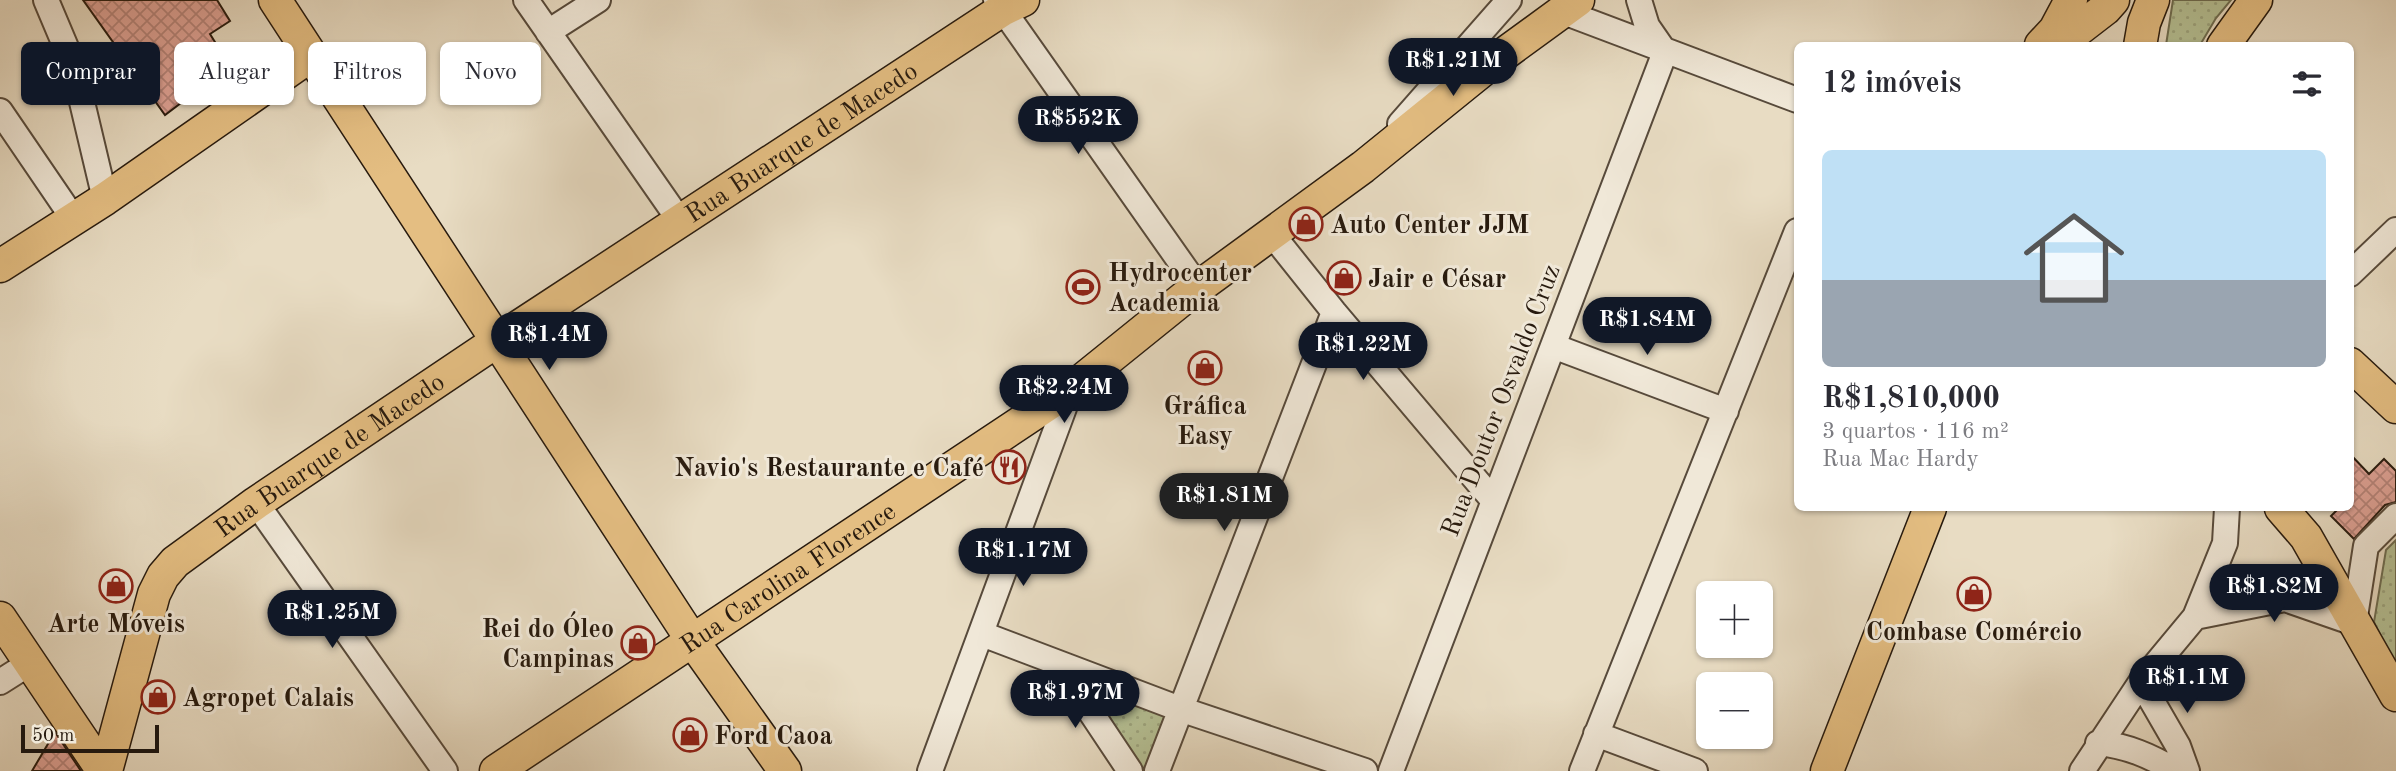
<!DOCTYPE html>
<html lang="pt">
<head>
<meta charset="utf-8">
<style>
  :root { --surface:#fff; --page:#f7f7f7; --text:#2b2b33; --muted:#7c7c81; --accent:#111827 }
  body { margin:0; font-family:"Old Standard TT",serif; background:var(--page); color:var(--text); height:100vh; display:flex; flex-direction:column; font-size:26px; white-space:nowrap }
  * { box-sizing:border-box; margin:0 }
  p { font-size:23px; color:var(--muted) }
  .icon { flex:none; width:38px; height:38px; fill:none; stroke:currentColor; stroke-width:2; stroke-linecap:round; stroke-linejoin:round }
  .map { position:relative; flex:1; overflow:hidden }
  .details { position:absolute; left:1794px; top:42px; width:560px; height:469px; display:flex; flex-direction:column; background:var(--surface); border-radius:10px; box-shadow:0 2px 5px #0004 }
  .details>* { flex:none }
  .banner { position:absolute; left:21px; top:42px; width:665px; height:63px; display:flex; gap:14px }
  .fabs { position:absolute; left:1696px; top:581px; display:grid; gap:14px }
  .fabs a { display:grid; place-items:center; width:77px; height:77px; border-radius:10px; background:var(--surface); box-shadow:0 2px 5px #0004; font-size:35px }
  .scale { position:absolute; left:21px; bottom:18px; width:138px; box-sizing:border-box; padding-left:7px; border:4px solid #271a0e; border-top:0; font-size:19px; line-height:24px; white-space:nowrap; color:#271a0e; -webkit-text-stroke:5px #f0e8d8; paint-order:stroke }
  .price { position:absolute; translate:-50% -60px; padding:0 16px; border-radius:24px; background:var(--accent); color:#fff; font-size:23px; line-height:46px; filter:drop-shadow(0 2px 4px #0008) }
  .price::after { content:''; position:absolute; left:50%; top:42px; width:21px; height:16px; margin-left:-10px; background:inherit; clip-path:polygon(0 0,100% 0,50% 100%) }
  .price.on { background:#222; color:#fff }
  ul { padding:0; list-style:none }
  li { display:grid; align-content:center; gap:14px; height:371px; padding:0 28px }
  li span { display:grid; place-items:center; height:217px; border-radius:10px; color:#555 }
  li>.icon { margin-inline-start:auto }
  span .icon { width:126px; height:126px; fill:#fffc; stroke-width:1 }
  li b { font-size:30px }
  h2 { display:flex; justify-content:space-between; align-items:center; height:84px; padding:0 28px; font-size:30px }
  .tag { padding:0 24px; border-radius:10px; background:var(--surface); box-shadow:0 2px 5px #0004; font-size:24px; line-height:63px }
  .tag.on { background:var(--accent); color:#fff }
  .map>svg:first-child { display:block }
  .park { fill:url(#park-dots); stroke:#6e6d51; stroke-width:2 }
  .building { fill:url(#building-cross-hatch); stroke:#271a0e; stroke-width:2 }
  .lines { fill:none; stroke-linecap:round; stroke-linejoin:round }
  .minor-casing { stroke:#574a3b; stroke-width:28 }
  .major-casing { stroke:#271a0e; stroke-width:35 }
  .minor { stroke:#f0e8d8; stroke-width:24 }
  .major { stroke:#e4be82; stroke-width:32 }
  .labels { text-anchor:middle; stroke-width:6; stroke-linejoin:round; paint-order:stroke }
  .street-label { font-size:26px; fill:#271a0e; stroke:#f0e8d8 }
  .poi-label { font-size:26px; font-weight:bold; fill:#271a0e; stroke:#f0e8d8; text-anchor:start }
</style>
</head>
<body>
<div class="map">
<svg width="2396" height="771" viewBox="0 0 2396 771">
  <defs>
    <pattern id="park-dots" width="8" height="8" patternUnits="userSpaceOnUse" patternTransform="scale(1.75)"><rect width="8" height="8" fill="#b5c094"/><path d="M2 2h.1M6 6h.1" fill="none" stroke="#9ca47e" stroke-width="1.8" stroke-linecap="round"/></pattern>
    <pattern id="building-cross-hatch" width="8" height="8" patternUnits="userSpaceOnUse" patternTransform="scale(1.75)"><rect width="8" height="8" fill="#dfa296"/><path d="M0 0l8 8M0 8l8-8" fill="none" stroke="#b58379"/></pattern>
  </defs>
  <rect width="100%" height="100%" fill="#e8dcc3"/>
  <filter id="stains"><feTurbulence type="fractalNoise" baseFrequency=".00286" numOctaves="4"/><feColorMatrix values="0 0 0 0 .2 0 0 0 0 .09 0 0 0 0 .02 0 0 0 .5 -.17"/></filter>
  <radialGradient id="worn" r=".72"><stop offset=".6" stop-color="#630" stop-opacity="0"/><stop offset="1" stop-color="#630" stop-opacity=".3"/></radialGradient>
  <path class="park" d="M 2173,0 L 2231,0 L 2216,18 L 2200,45 L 2166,45 Z
    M 2396,540 L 2396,668 L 2374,622 L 2386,550 Z
    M 1081,680 L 1166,713 L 1145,771 L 1141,771 Z"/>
  <path class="building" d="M 83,0 L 217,0 L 230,21 L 210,34 L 223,55 L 197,72 L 206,84 L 165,115 Z
    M 2350,454 L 2369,474 L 2384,459 L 2396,471 L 2396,502 L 2385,505 L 2354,539 L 2331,516 L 2339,508 L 2350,508 Z
    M 55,732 L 81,771 L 32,771 Z"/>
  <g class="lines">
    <defs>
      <path id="minor" d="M 46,0 L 73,64 L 105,199
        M 526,0 L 680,221
        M 996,0 L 1198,287
        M 1639,0 L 1647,26 L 1665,52
        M 1561,11 L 1797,100
        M 548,32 L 598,0
        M 0,111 L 73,218
        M 1400,124 L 1509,0
        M 1271,233 L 1334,312 L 1493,500
        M 2350,274 L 2396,230
        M 1553,346 L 1726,411
        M 256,503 L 445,771
        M 2195,617 L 2285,599 L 2354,623 L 2366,546 L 2396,516
        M 982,634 L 1180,709 L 1365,771
        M 1058,663 L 1130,771
        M 0,682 L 30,663
        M 2141,682 L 2178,746 L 2187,771
        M 1596,734 L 1695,771
        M 2098,743 C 2128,746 2150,756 2176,771
        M 930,771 L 1071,389
        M 1157,771 L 1334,312
        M 1391,771 L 1665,52
        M 1582,771 L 1797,231
        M 2082,771 L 2141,682 L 2195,617 L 2225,543 L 2227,508"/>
      <g id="major">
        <path d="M 275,0 L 692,640 L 785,771"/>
        <path d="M 2041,45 L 2055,30 L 2071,0"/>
        <path d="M 2057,46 L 2105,9 L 2113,0"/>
        <path d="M 2140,46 L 2144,23 L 2153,0"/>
        <path d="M 2223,46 L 2256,0"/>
        <path d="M 0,266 L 105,199 L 310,56"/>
        <path d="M 2350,364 L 2396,407"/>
        <path d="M 2281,508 L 2306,537 L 2396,695"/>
        <path d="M 0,618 L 103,771"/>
        <path id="s1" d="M 106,771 L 154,594 L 163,576 L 175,562 L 256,503 L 497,341 L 1002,10 L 1023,0"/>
        <path id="s2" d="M 496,771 L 1071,389 L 1185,297 L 1363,167 L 1489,65 L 1578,0"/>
        <path d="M 1827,771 L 1930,508"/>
      </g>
    </defs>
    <use href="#minor" class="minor-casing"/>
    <use href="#major" class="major-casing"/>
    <use href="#minor" class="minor"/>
    <use href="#major" class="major"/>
  </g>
  <defs>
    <symbol id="shop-ring" viewBox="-11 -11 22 22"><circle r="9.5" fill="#f0e8d8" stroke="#8f2418" stroke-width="1.5"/><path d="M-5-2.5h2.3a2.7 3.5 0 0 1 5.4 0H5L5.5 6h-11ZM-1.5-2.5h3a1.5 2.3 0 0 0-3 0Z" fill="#8f2418"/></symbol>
    <symbol id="stadium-ring" viewBox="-11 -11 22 22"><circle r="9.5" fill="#f0e8d8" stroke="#8f2418" stroke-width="1.5"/><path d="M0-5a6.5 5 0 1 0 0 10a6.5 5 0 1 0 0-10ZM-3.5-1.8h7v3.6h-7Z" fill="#8f2418"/></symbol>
    <symbol id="restaurant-ring" viewBox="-11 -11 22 22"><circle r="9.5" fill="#f0e8d8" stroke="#8f2418" stroke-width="1.5"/><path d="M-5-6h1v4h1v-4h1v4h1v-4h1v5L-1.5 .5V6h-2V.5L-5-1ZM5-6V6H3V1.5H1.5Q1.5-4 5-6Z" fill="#8f2418"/></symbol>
  </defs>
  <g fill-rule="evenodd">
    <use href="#shop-ring" x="1287" y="205" width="38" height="38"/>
    <use href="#shop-ring" x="1325" y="259" width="38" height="38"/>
    <use href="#stadium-ring" x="1064" y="268" width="38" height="38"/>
    <use href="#shop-ring" x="1186" y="349" width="38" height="38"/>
    <use href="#restaurant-ring" x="990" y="448" width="38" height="38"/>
    <use href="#shop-ring" x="97" y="567" width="38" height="38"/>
    <use href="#shop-ring" x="1955" y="575" width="38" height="38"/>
    <use href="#shop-ring" x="619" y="624" width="38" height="38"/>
    <use href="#shop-ring" x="139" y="678" width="38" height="38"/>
    <use href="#shop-ring" x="671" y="716" width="38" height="38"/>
  </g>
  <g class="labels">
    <g class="street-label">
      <text dy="9" stroke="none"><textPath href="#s1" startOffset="976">Rua Buarque de Macedo</textPath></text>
      <text transform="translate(1500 400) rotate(-69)" y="9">Rua Doutor Osvaldo Cruz</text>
      <text dy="9" stroke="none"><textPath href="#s1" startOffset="410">Rua Buarque de Macedo</textPath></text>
      <text dy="9" stroke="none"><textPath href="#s2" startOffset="350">Rua Carolina Florence</textPath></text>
    </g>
    <g class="poi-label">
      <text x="1330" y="233">Auto Center JJM</text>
      <text x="1108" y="281">Hydrocenter<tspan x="1108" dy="30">Academia</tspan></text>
      <text x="1368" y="287">Jair e César</text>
      <text x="1205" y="414" text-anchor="middle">Gráfica<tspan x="1205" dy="30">Easy</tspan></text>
      <text x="984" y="476" text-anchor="end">Navio's Restaurante e Café</text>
      <text x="116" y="632" text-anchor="middle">Arte Móveis</text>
      <text x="614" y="637" text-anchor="end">Rei do Óleo<tspan x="614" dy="30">Campinas</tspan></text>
      <text x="1974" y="640" text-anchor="middle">Combase Comércio</text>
      <text x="182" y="706">Agropet Calais</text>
      <text x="714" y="744">Ford Caoa</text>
    </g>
  </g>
  <rect width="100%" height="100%" filter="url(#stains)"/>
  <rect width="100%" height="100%" fill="url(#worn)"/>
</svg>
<div class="fabs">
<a>+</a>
<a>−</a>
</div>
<div class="scale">50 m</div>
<b class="price" style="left:1453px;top:98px">R$1.21M</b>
<b class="price" style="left:1078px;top:156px">R$552K</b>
<b class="price" style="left:1647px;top:357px">R$1.84M</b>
<b class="price" style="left:549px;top:372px">R$1.4M</b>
<b class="price" style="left:1363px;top:382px">R$1.22M</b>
<b class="price" style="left:1064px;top:425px">R$2.24M</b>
<b class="price on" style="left:1224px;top:533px">R$1.81M</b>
<b class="price" style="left:1023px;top:588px">R$1.17M</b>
<b class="price" style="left:2274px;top:624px">R$1.82M</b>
<b class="price" style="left:332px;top:650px">R$1.25M</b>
<b class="price" style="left:2187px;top:715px">R$1.1M</b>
<b class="price" style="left:1075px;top:730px">R$1.97M</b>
<div class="banner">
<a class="tag on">Comprar</a>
<a class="tag">Alugar</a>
<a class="tag">Filtros</a>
<a class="tag">Novo</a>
</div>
<section class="details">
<h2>12 imóveis<svg class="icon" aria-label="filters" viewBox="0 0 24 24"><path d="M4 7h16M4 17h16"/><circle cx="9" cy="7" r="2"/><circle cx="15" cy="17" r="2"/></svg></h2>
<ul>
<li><span style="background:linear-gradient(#bfe0f5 60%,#9aa5b1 0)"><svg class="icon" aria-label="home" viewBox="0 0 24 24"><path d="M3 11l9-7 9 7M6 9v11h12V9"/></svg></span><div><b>R$1,810,000</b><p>3 quartos · 116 m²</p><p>Rua Mac Hardy</p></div></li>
</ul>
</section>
</div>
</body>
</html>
